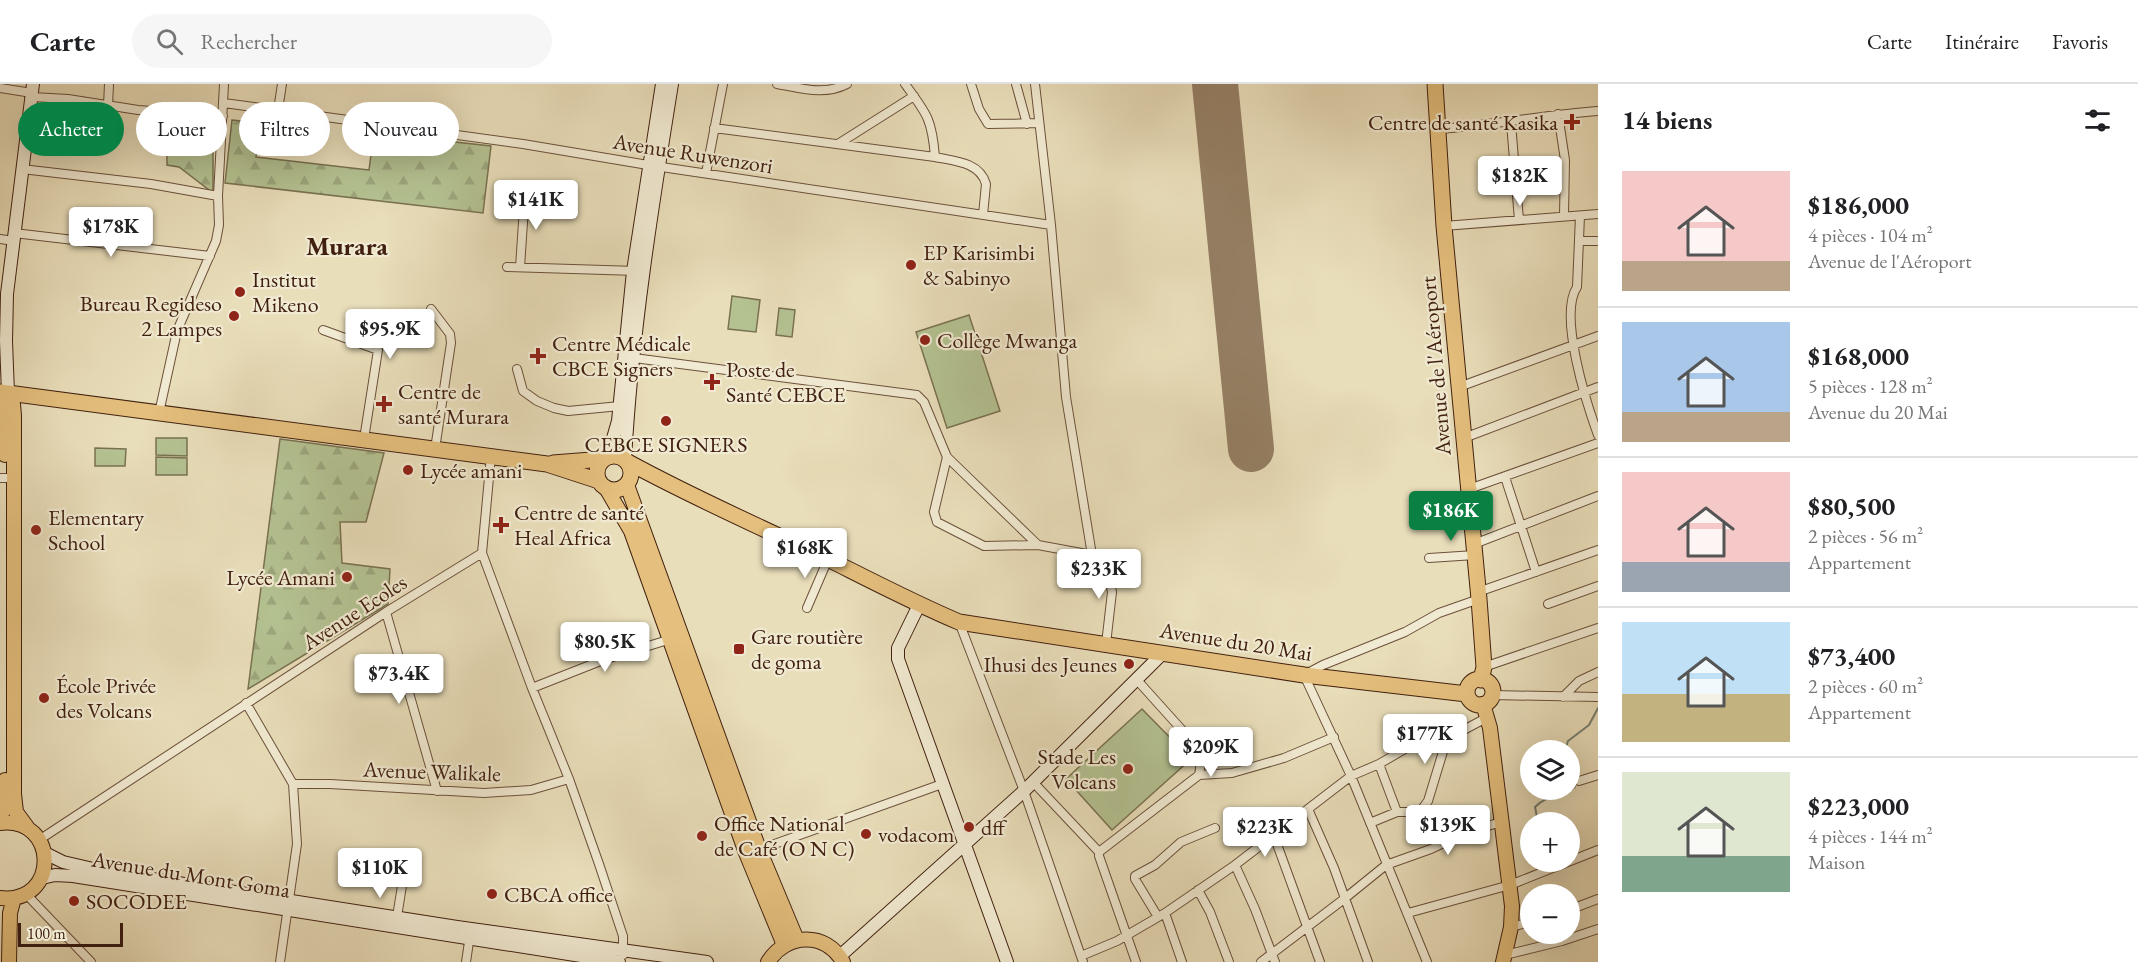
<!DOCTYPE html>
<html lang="fr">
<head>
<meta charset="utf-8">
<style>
  :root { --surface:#fff; --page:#f6f6f6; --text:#202124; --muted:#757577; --line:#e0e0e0; --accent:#0b8043 }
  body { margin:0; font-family:"EB Garamond",serif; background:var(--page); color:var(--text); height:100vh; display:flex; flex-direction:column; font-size:22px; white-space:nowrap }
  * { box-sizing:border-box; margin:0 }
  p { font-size:20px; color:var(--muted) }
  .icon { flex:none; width:33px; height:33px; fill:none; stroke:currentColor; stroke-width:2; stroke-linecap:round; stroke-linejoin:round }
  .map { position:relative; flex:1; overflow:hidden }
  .side { display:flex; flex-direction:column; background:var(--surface); width:540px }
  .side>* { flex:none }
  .hud { position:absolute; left:18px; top:18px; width:570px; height:54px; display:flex; gap:12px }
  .buttons { position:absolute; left:1520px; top:656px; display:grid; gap:12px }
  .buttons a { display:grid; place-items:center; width:60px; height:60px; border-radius:50%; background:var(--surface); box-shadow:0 6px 24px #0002; font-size:30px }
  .scale { position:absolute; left:18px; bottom:15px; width:105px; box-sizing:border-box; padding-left:6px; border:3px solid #41200f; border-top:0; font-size:16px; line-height:21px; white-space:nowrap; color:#41200f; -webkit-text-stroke:4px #f1ead2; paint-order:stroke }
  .price { position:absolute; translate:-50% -51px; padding:0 14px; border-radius:6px; background:#fff; color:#222; font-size:20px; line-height:39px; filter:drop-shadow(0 2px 3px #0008) }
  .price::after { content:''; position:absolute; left:50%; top:36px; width:18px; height:14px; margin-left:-9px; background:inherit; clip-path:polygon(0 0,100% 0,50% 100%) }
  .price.current { background:var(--accent); color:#fff }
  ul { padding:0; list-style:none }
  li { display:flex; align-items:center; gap:18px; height:150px; padding:0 24px }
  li+li { border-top:2px solid var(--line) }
  li span { display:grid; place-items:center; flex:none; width:168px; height:120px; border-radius:0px; color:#555 }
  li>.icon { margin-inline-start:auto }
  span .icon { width:72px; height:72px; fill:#fffc; stroke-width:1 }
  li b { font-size:26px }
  h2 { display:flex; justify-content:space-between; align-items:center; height:72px; padding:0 24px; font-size:26px }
  .tag { padding:0 21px; border-radius:27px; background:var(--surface); box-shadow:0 6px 24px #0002; font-size:21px; line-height:54px }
  .tag.current { background:var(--accent); color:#fff }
  header { display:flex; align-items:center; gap:36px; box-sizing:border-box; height:84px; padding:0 30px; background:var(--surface); border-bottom:2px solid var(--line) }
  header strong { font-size:28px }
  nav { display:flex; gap:33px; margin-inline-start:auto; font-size:21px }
  .search { width:420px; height:54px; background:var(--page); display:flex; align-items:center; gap:15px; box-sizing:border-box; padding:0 21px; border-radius:33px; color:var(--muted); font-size:22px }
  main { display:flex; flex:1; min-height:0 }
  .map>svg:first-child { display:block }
  .green { fill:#b4c292; stroke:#7a7150; stroke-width:1.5 }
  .forest { fill:url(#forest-firs); stroke:#7a7150; stroke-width:1.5 }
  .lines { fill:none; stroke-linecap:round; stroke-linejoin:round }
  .stream { stroke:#757e70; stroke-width:2 }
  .runway { stroke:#957f64; stroke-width:46 }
  .street-casing { stroke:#6b503a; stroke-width:10 }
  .secondary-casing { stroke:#41200f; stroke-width:14 }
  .primary-casing { stroke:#41200f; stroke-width:16 }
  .highway-casing { stroke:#41200f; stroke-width:17 }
  .street { stroke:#f1ead2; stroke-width:8 }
  .secondary { stroke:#f1ead2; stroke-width:12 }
  .primary { stroke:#e4bf7d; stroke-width:14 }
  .highway { stroke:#e4bf7d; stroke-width:15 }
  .poi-dot { fill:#8f2418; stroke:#f1ead2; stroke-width:2 }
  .labels { text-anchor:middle; stroke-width:4.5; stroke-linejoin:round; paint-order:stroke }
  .poi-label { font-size:22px; fill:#41200f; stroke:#f1ead2; text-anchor:start }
  .street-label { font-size:22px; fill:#41200f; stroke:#f1ead2 }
  .quarter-label { font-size:26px; font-weight:bold; fill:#41200f; stroke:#f1ead2 }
</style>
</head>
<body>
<header>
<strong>Carte</strong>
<div class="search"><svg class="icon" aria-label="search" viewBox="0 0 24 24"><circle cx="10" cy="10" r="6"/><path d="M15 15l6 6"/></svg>Rechercher</div>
<nav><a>Carte</a><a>Itinéraire</a><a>Favoris</a></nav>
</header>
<main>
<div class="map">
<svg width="1598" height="878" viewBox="0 0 1598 878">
  <defs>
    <pattern id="forest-firs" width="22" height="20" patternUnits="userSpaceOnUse" patternTransform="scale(1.5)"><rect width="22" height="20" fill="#b4c292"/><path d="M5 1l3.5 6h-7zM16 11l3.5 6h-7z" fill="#9ca67d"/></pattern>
  </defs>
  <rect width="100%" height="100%" fill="#e9deba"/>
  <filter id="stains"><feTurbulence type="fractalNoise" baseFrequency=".00333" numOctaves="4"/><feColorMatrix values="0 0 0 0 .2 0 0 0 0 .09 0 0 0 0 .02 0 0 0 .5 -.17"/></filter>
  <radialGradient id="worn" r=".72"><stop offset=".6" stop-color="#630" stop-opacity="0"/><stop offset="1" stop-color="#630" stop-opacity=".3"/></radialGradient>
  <path class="green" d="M 732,212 L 760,216 L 756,248 L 728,245 Z
    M 779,224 L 795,226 L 792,253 L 776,251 Z
    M 969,231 L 1000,327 L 947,344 L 916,248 Z
    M 156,354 L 187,354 L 187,372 L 156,371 Z
    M 95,364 L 126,365 L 125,382 L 95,382 Z
    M 156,373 L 187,374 L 187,391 L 156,391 Z
    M 1142,625 L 1191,675 L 1112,746 L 1066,695 Z"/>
  <path class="forest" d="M 190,34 L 195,35 L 194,50 L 213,56 L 213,109 L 179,83 L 167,81 L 167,68 L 187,66 Z
    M 232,36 L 260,39 L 256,73 L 369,86 L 374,49 L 491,62 L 483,129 L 225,99 Z
    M 280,355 L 384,369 L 366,438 L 340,438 L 342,479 L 390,485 L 388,520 L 248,605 Z"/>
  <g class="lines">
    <path class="stream" d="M 1565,666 L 1568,657 L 1589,641 L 1598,624
      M 1538,738 L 1535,723 C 1549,709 1563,713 1575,703 L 1569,676"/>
    <path class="runway" d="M 1215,0 L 1251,365"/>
    <defs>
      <path id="street" d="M 777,0 C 801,4 824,12 847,0
        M 905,0 C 927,30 932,35 935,73
        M 971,0 L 979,25 L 988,40 L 1039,39
        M 1016,0 L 1027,40
        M 1035,0 L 1051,141 L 1066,313 L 1092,471 L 1110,498 L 1112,508 L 1106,560
        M 0,4 L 32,9
        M 32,13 L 68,15 L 138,26 L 223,32
        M 224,19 L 523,60 L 648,81 L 1051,141
        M 108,22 L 109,0
        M 278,26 L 282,0
        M 1558,30 L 1565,76 L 1564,132
        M 1511,39 L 1519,136
        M 714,44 L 935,73 C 954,77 980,78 986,100 L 983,131
        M 1439,45 C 1492,41 1545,31 1598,27
        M 838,60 L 914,12
        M 22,85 L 151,100 L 218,112
        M 706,89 L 723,0
        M 1580,132 L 1577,203 C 1558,231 1587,321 1598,351
        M 1444,142 L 1598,130
        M 14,149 L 210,172
        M 0,155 L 14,157
        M 1580,157 L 1598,157
        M 507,183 L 637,187
        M 520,183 L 525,109
        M 431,225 L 450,250 L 451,259 L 435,365
        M 323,246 L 378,266 L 364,355
        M 634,274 L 917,311 L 924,318 L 947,373 L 1038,461
        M 517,285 L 523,307 L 537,317 L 554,324 L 568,327 L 620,322
        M 1459,303 L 1598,252
        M 159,329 L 177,247 L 216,157 L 219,141 L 218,112 L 224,0
        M 1464,354 L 1598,303
        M 491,372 L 482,469 L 532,604 L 569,695 L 599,780 L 623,852 L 623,871
        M 947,373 L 934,428 L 937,438 L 984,462 L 1038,461 L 1092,471
        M 1505,393 L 1536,488
        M 0,394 L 13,394
        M 1469,405 L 1598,359
        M 1474,460 L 1598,412
        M 1429,474 L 1475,471
        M 1478,508 L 1598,466
        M 1548,520 L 1598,502
        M 807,524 L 828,475
        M 386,528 L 437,707
        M 959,538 L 1024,707 L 1083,878
        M 1484,583 L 1598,544
        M 532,604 L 603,576 L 671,555
        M 1492,611 L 1598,613
        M 1563,613 L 1579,597 L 1598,588
        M 246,619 L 293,700 L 297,760 L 280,878
        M 1379,680 L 1397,728
        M 1199,691 L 1232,689 L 1284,674 L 1334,653
        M 1579,697 L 1598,691
        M 1033,698 L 1099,768 L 1099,772 L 1136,878
        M 293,700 L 330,700 L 484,709 L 531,706 L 569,695
        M 1308,725 L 1334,784 L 1368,878
        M 1370,739 L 1397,728 L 1412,728 L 1422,725 L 1428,717 L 1445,661 L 1458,649 L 1488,633
        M 1274,752 L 1320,878
        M 39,756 L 386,528 L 482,469
        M 755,767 L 942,700
        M 1099,768 L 1199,691 L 1201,678 L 1200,666 L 1137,596
        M 1235,781 L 1255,825 L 1275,878
        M 1198,806 L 1210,828 L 1229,878
        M 26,810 L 91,878
        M 1569,826 L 1598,815
        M 1165,829 L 1182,878
        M 1408,829 L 1510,801 L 1598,766
        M 1158,833 L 1135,795 L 1135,792 L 1155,781 L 1181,758 L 1215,744
        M 396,839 L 405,783
        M 1511,843 L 1530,838
        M 1505,871 L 1562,857 L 1598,845
        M 1081,872 L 1117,857 L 1165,829 L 1235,781 L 1351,692 L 1379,680 L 1410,662 L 1445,661
        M 466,878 L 470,851
        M 1261,878 L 1344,815 L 1386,781 L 1431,765 L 1465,749 L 1501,738
        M 1427,878 L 1351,692 L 1304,591 L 1323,581 L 1405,548 L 1439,529 L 1479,515"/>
      <path id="secondary" d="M 8,309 L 6,257 L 7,210 L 33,0
        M 608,372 L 618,337 L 633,187 L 662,0
        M 625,375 C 632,249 652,124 672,0
        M 919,521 L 898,564 L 898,575 L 1007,878
        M 45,769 L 63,778 L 102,787 L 457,843 L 707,878
        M 42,794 L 55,791 L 73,792 L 619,878
        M 840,872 L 1024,707 L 1163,569"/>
      <path id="primary" d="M 8,314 L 13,320 L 14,332 L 14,710 L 16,728 L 27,743
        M 5,371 L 4,337 L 8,310
        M 627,401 L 759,765 L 797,856
        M 606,404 L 631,447 L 746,769 L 784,861
        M 1483,620 L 1490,644 L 1512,822 L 1511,843 L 1503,878
        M 0,731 L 4,726 L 5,696
        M 0,739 C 59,732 60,821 0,814
        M 9,878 L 10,829 L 14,814
        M 768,878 C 786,849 826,847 843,878"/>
      <path id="highway" d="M 1435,0 L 1444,142 L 1479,515 L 1484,583 L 1481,596
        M 0,308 L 547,380 L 599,397
        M597 389a17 17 0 1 1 34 0a17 17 0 1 1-34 0Z
        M 628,378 C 692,413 760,443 826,474 C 870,496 914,519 959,538 L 1304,591 L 1467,610
        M 553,379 L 604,375
        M1467 608a13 13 0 1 1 26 0a13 13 0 1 1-26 0Z"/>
    </defs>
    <use href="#street" class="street-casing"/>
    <use href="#secondary" class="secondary-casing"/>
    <use href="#primary" class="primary-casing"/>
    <use href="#highway" class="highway-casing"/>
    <use href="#street" class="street"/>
    <use href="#secondary" class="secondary"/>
    <use href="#primary" class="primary"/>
    <use href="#highway" class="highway"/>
  </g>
  <g class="poi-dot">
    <path d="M1569 29h6v6h6v6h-6v6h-6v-6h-6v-6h6z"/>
    <circle cx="911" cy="181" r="6"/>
    <circle cx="240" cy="208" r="6"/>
    <circle cx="234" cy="232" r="6"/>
    <circle cx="925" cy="256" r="6"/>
    <path d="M535 263h6v6h6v6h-6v6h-6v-6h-6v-6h6z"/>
    <path d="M709 289h6v6h6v6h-6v6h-6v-6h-6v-6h6z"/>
    <path d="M381 311h6v6h6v6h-6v6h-6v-6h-6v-6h6z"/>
    <circle cx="666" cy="337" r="6"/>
    <circle cx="408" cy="386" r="6"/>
    <path d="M498 432h6v6h6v6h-6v6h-6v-6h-6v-6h6z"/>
    <circle cx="36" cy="446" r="6"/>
    <circle cx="347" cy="493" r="6"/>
    <rect x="733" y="559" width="12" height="12" rx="3"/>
    <circle cx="1129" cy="580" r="6"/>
    <circle cx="44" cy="614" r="6"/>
    <circle cx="1128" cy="685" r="6"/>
    <circle cx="969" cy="743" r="6"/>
    <circle cx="866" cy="750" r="6"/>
    <circle cx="702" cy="752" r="6"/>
    <circle cx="492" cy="810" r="6"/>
    <circle cx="74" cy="817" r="6"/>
  </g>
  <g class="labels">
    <g class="poi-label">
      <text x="1558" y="46" text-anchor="end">Centre de santé Kasika</text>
      <text x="923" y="176">EP Karisimbi<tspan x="923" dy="25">&amp; Sabinyo</tspan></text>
      <text x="252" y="203">Institut<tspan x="252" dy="25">Mikeno</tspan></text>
      <text x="222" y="227" text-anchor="end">Bureau Regideso<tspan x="222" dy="25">2 Lampes</tspan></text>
      <text x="937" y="264">Collège Mwanga</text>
      <text x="552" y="267">Centre Médicale<tspan x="552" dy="25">CBCE Signers</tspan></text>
      <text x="726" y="293">Poste de<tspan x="726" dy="25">Santé CEBCE</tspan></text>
      <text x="398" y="315">Centre de<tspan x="398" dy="25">santé Murara</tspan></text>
      <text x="666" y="368" text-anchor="middle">CEBCE SIGNERS</text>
      <text x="420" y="394">Lycée amani</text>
      <text x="514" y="436">Centre de santé<tspan x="514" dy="25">Heal Africa</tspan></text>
      <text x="48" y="441">Elementary<tspan x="48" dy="25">School</tspan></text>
      <text x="335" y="501" text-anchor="end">Lycée Amani</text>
      <text x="751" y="560">Gare routière<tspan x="751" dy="25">de goma</tspan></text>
      <text x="1117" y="588" text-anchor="end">Ihusi des Jeunes</text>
      <text x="56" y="609">École Privée<tspan x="56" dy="25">des Volcans</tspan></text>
      <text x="1116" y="680" text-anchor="end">Stade Les<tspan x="1116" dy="25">Volcans</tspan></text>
      <text x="714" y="747">Office National<tspan x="714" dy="25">de Café (O N C)</tspan></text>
      <text x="981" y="751">dff</text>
      <text x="878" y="758">vodacom</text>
      <text x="504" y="818">CBCA office</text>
      <text x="86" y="825">SOCODEE</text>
    </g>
    <g class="street-label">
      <text transform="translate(693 69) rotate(9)" y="8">Avenue Ruwenzori</text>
      <text transform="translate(1435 282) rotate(-95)" y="8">Avenue de l'Aéroport</text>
      <text transform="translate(354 528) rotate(-33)" y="8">Avenue Ecoles</text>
      <text transform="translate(1236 557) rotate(9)" y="8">Avenue du 20 Mai</text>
      <text transform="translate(432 687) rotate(2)" y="8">Avenue Walikale</text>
      <text transform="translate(191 790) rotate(9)" y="8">Avenue du Mont Goma</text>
    </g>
    <g class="quarter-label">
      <text x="347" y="171">Murara</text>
    </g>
  </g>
  <rect width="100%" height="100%" filter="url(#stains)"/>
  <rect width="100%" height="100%" fill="url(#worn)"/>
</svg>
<div class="buttons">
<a><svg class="icon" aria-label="layers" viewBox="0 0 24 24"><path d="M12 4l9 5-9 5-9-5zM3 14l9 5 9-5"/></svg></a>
<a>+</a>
<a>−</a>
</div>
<div class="scale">100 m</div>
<b class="price" style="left:1520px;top:123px">$182K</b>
<b class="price" style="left:536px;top:147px">$141K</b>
<b class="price" style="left:111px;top:174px">$178K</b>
<b class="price" style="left:390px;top:276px">$95.9K</b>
<b class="price current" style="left:1451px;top:458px">$186K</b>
<b class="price" style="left:805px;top:495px">$168K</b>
<b class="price" style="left:1099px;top:516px">$233K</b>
<b class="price" style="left:605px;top:589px">$80.5K</b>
<b class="price" style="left:399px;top:621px">$73.4K</b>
<b class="price" style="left:1425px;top:681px">$177K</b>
<b class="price" style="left:1211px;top:694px">$209K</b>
<b class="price" style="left:1448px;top:772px">$139K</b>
<b class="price" style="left:1265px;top:774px">$223K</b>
<b class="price" style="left:380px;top:815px">$110K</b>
<div class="hud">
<a class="tag current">Acheter</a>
<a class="tag">Louer</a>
<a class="tag">Filtres</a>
<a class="tag">Nouveau</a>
</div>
</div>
<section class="side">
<h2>14 biens<svg class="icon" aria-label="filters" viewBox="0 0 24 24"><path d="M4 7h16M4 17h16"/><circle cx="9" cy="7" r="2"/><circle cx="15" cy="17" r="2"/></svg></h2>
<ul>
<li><span style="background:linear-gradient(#f6c9c9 75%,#b9a48a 0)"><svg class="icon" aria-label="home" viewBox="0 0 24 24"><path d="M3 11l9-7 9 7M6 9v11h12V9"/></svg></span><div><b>$186,000</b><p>4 pièces · 104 m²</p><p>Avenue de l'Aéroport</p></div></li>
<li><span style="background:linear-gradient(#a9c7e8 75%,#b9a48a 0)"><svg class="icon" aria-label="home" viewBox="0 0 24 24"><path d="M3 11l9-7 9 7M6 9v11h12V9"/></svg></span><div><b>$168,000</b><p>5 pièces · 128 m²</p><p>Avenue du 20 Mai</p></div></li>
<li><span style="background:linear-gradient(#f6c9c9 75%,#9aa5b1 0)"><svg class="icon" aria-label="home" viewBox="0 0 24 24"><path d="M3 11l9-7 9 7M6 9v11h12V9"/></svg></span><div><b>$80,500</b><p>2 pièces · 56 m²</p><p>Appartement</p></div></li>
<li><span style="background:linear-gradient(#bfe0f5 60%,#c2b280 0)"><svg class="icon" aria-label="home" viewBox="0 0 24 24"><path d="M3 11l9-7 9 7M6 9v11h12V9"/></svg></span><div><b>$73,400</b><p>2 pièces · 60 m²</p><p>Appartement</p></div></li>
<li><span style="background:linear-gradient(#dfe7d0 70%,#7fa58c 0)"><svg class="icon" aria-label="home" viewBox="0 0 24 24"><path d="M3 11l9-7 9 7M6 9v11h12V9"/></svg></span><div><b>$223,000</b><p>4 pièces · 144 m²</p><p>Maison</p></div></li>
</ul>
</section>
</main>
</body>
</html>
